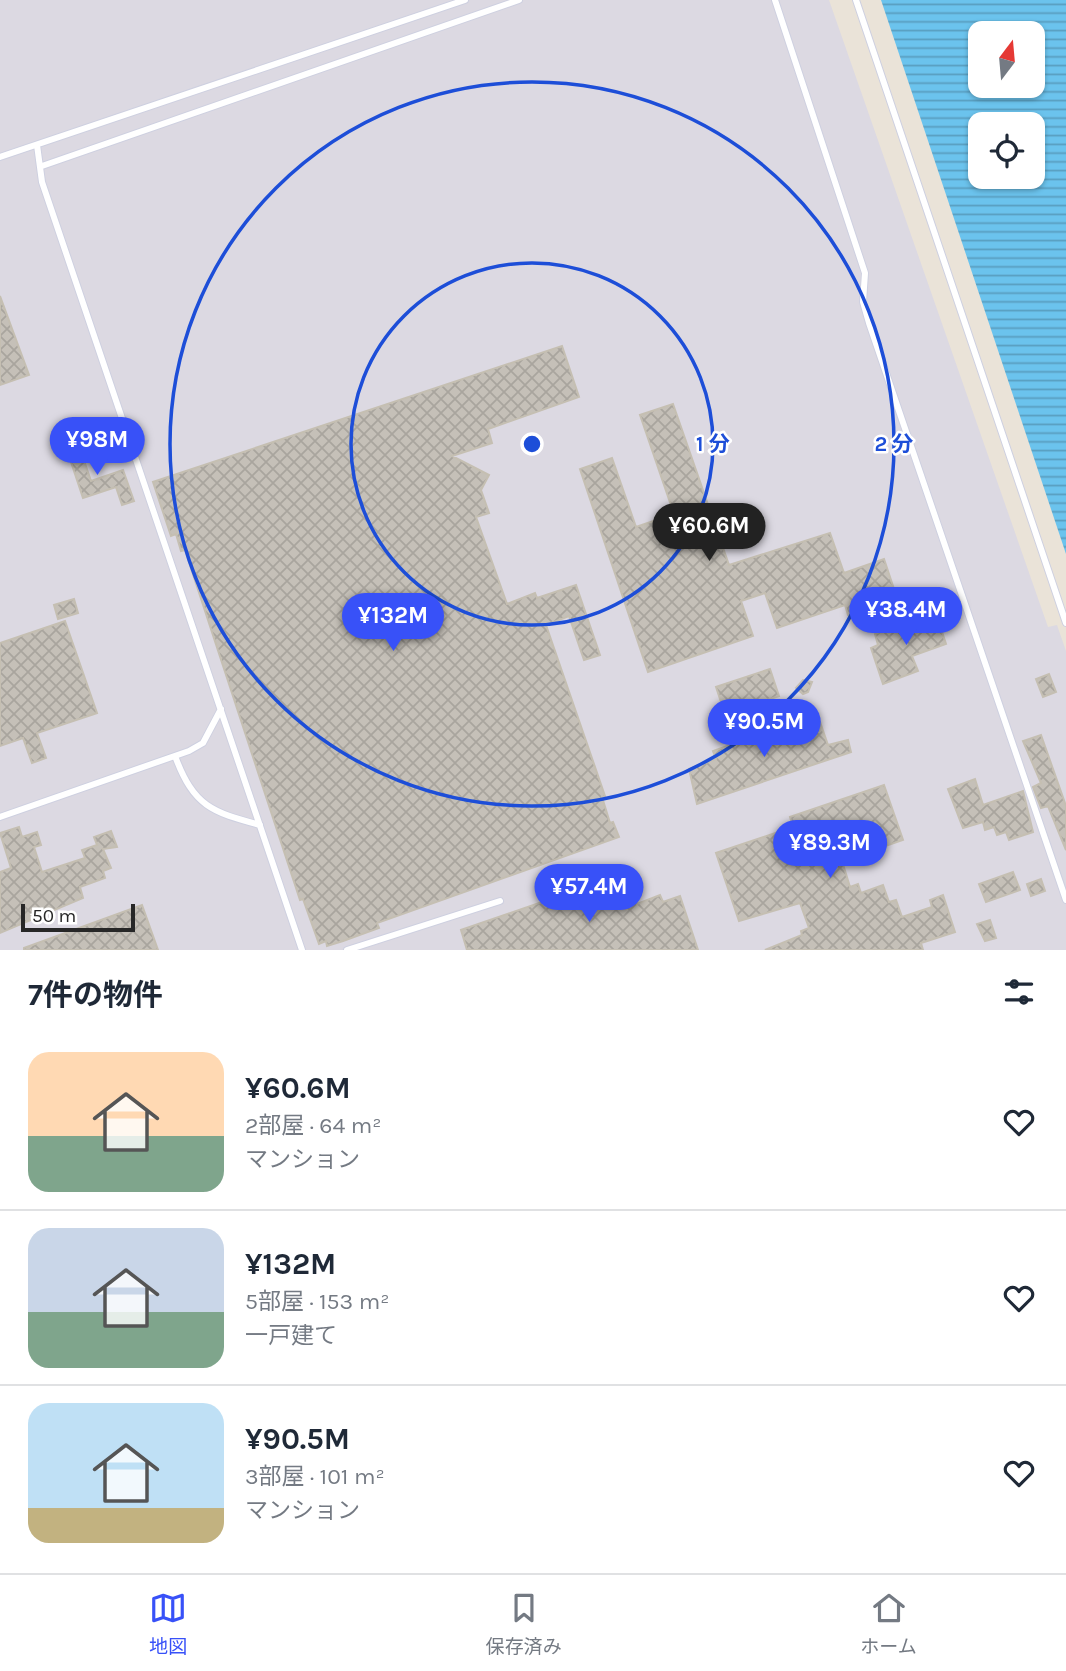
<!DOCTYPE html>
<html lang="ja">
<head>
<meta charset="utf-8">
<style>
  :root { --surface:#fff; --page:#f2f2f3; --text:#1f2937; --muted:#747a83; --line:#e0e1e3; --accent:#3851f8 }
  body { margin:0; font-family:Karla,"Noto Sans JP",sans-serif; background:var(--page); color:var(--text); height:100vh; display:flex; flex-direction:column; font-size:26px; white-space:nowrap }
  * { box-sizing:border-box; margin:0 }
  p { font-size:23px; color:var(--muted) }
  .icon { flex:none; width:38px; height:38px; fill:none; stroke:currentColor; stroke-width:2; stroke-linecap:round; stroke-linejoin:round }
  .map { position:relative; height:950px; overflow:hidden }
  .side { display:flex; flex-direction:column; background:var(--surface); flex:1 }
  .side>* { flex:none }
  .needle { width:46px; rotate:16deg }
  .controls { position:absolute; left:968px; top:21px; display:grid; gap:14px }
  .controls a { display:grid; place-items:center; width:77px; height:77px; border-radius:14px; background:var(--surface); box-shadow:0 2px 5px #0004; font-size:35px }
  .scale { position:absolute; left:21px; bottom:18px; width:114px; box-sizing:border-box; padding-left:7px; border:4px solid #272727; border-top:0; font-size:19px; line-height:24px; white-space:nowrap; color:#272727; -webkit-text-stroke:5px #fff; paint-order:stroke }
  .price { position:absolute; translate:-50% -60px; padding:0 16px; border-radius:24px; background:var(--accent); color:#fff; font-size:23px; line-height:46px; filter:drop-shadow(0 2px 4px #0008) }
  .price::after { content:''; position:absolute; left:50%; top:42px; width:21px; height:16px; margin-left:-10px; background:inherit; clip-path:polygon(0 0,100% 0,50% 100%) }
  .price.selected { background:#222; color:#fff }
  ul { padding:0; list-style:none }
  li { display:flex; align-items:center; gap:21px; height:175px; padding:0 28px }
  li+li { border-top:2px solid var(--line) }
  li span { display:grid; place-items:center; flex:none; width:196px; height:140px; border-radius:21px; color:#555 }
  li>.icon { margin-inline-start:auto }
  span .icon { width:84px; height:84px; fill:#fffc; stroke-width:1 }
  li b { font-size:30px }
  h2 { display:flex; justify-content:space-between; align-items:center; height:84px; padding:0 28px; font-size:30px }
  .menu { display:flex; justify-content:space-around; align-items:center; height:98px; border-top:2px solid var(--line); background:var(--surface); font-size:19px; color:var(--muted) }
  .menu a { display:grid; justify-items:center; gap:4px }
  .menu .selected { color:var(--accent) }
  .map>svg:first-child { display:block }
  .industrial { fill:#dcd9e2 }
  .water { fill:url(#water-rules); fill-rule:evenodd }
  .building { fill:url(#building-cross-hatch); stroke:#c5bfb2; stroke-width:2 }
  .lines { fill:none; stroke-linecap:round; stroke-linejoin:round }
  .service-casing { stroke:#ced0e0; stroke-width:8 }
  .service { stroke:#fff; stroke-width:6 }
  .ring { fill:none; stroke:#1d4ed8; stroke-width:3.5 }
  .centre { fill:#1d4ed8; stroke:#fff; stroke-width:3.5 }
  .ring-label { font-size:21px; text-anchor:middle; font-weight:bold; fill:#1d4ed8; stroke:#fff; stroke-width:5; stroke-linejoin:round; paint-order:stroke }
</style>
</head>
<body>
<div class="map">
<svg width="1066" height="950" viewBox="0 0 1066 950">
  <defs>
    <pattern id="water-rules" width="6" height="5" patternUnits="userSpaceOnUse" patternTransform="scale(1.75)"><rect width="6" height="5" fill="#6bc3ed"/><path d="M0 2.5h6" fill="none" stroke="#589ec0"/></pattern>
    <pattern id="building-cross-hatch" width="8" height="8" patternUnits="userSpaceOnUse" patternTransform="scale(1.75)"><rect width="8" height="8" fill="#c5c0b8"/><path d="M0 0l8 8M0 8l8-8" fill="none" stroke="#a9a59e"/></pattern>
  </defs>
  <rect width="100%" height="100%" fill="#eae3d8"/>
  <path class="industrial" d="M 0,0 L 829,0 L 1048,627 L 1057,625 L 1066,651 L 1066,950 L 0,950 Z"/>
  <path class="water" d="M 881,0 L 1066,0 L 1066,554 ZM 980,33 L 1032,33 L 1032,86 L 980,86 ZM 980,124 L 1032,124 L 1032,177 L 980,177 Z"/>
  <path class="building" d="M 0,296 L 29,375 L 0,385 Z
    M 562,346 L 579,397 L 488,429 L 492,443 L 452,456 L 489,475 L 481,490 L 489,513 L 476,517 L 507,604 L 535,593 L 537,598 L 576,585 L 600,655 L 584,660 L 569,616 L 546,625 L 605,796 L 602,797 L 610,823 L 613,822 L 619,837 L 377,923 L 379,928 L 343,941 L 327,946 L 326,941 L 319,944 L 303,899 L 300,900 L 185,550 L 181,551 L 176,534 L 171,536 L 153,482 Z
    M 673,404 L 729,565 L 830,533 L 844,573 L 884,559 L 894,589 L 878,594 L 880,601 L 865,607 L 865,609 L 848,615 L 845,605 L 777,628 L 765,593 L 741,601 L 753,636 L 648,672 L 580,469 L 612,458 L 636,527 L 674,514 L 640,415 Z
    M 77,440 L 91,481 L 123,470 L 134,501 L 122,505 L 116,487 L 83,498 L 65,444 Z
    M 74,599 L 78,613 L 58,619 L 54,605 Z
    M 936,614 L 946,644 L 912,656 L 918,671 L 883,684 L 871,648 L 878,645 L 875,634 L 909,620 L 909,623 Z
    M 65,621 L 97,713 L 37,733 L 46,758 L 32,763 L 23,738 L 0,746 L 0,643 Z
    M 770,669 L 779,696 L 725,714 L 716,687 Z
    M 1049,674 L 1056,692 L 1043,697 L 1036,679 Z
    M 803,680 L 812,682 L 808,692 L 803,694 L 796,688 Z
    M 812,717 L 814,723 L 820,722 L 828,745 L 848,740 L 851,752 L 697,804 L 689,769 L 716,759 L 713,751 L 766,732 L 765,728 L 777,723 L 778,728 Z
    M 1041,735 L 1066,806 L 1066,850 L 1048,806 L 1041,808 L 1033,787 L 1041,783 L 1023,741 Z
    M 975,779 L 983,805 L 1023,791 L 1033,832 L 1009,840 L 1006,832 L 997,835 L 994,827 L 985,830 L 983,822 L 963,828 L 948,789 Z
    M 884,785 L 903,840 L 842,861 L 850,887 L 858,884 L 861,893 L 883,885 L 889,902 L 896,900 L 902,917 L 932,907 L 930,900 L 943,895 L 955,932 L 921,943 L 923,950 L 765,950 L 802,935 L 801,931 L 809,928 L 800,903 L 739,921 L 716,853 L 793,827 L 790,817 Z
    M 19,827 L 22,837 L 37,832 L 41,845 L 34,847 L 42,872 L 85,858 L 82,850 L 97,845 L 94,837 L 111,831 L 117,847 L 103,849 L 111,868 L 103,871 L 105,878 L 80,887 L 83,898 L 0,933 L 0,872 L 11,868 L 0,833 Z
    M 626,872 L 637,904 L 660,895 L 663,902 L 680,896 L 698,950 L 467,950 L 461,930 L 565,894 L 569,906 L 592,899 L 587,886 Z
    M 1013,872 L 1020,890 L 986,902 L 979,884 Z
    M 1041,879 L 1045,891 L 1031,896 L 1027,884 Z
    M 142,905 L 158,950 L 24,950 L 24,948 Z
    M 990,920 L 996,938 L 985,941 L 977,924 Z"/>
  <g class="lines">
    <defs>
      <path id="service" d="M 775,0 L 865,273 L 863,302 L 869,323 L 1066,900
        M 856,0 L 1066,623
        M 37,145 L 42,182 L 302,950
        M 0,157 L 465,0
        M 42,166 L 519,0
        M 175,756 C 194,807 212,812 260,825
        M 0,817 L 189,751 L 203,743 L 221,709
        M 347,950 L 500,901"/>
    </defs>
    <use href="#service" class="service-casing"/>
    <use href="#service" class="service"/>
  </g>
  <g class="ring">
    <circle cx="532" cy="444" r="181"/>
    <circle cx="532" cy="444" r="362"/>
  </g>
  <circle cx="532" cy="444" r="10" class="centre"/>
  <g class="ring-label">
    <text x="713" y="451">1 分</text>
    <text x="894" y="451">2 分</text>
  </g>
</svg>
<div class="controls">
<a><svg class="needle" viewBox="-14 -14 28 28"><path d="M0-13l5 13h-10z" fill="#e53935"/><path d="M0 13l5-13h-10z" fill="#747a83"/></svg></a>
<a><svg class="icon" aria-label="locate" viewBox="0 0 24 24"><circle cx="12" cy="12" r="6"/><path d="M12 2v4M12 18v4M2 12h4M18 12h4"/></svg></a>
</div>
<div class="scale">50 m</div>
<b class="price" style="left:97px;top:477px">¥98M</b>
<b class="price selected" style="left:709px;top:563px">¥60.6M</b>
<b class="price" style="left:906px;top:647px">¥38.4M</b>
<b class="price" style="left:393px;top:653px">¥132M</b>
<b class="price" style="left:764px;top:759px">¥90.5M</b>
<b class="price" style="left:830px;top:880px">¥89.3M</b>
<b class="price" style="left:589px;top:924px">¥57.4M</b>
</div>
<section class="side">
<h2>7件の物件<svg class="icon" aria-label="filters" viewBox="0 0 24 24"><path d="M4 7h16M4 17h16"/><circle cx="9" cy="7" r="2"/><circle cx="15" cy="17" r="2"/></svg></h2>
<ul>
<li><span style="background:linear-gradient(#ffd9b3 60%,#7fa58c 0)"><svg class="icon" aria-label="home" viewBox="0 0 24 24"><path d="M3 11l9-7 9 7M6 9v11h12V9"/></svg></span><div><b>¥60.6M</b><p>2部屋 · 64 m²</p><p>マンション</p></div><svg class="icon" aria-label="heart" viewBox="0 0 24 24"><path d="M12 20l-8-8c-3-5 5-10 8-4 3-6 11-1 8 4z"/></svg></li>
<li><span style="background:linear-gradient(#c9d6e8 60%,#7fa58c 0)"><svg class="icon" aria-label="home" viewBox="0 0 24 24"><path d="M3 11l9-7 9 7M6 9v11h12V9"/></svg></span><div><b>¥132M</b><p>5部屋 · 153 m²</p><p>一戸建て</p></div><svg class="icon" aria-label="heart" viewBox="0 0 24 24"><path d="M12 20l-8-8c-3-5 5-10 8-4 3-6 11-1 8 4z"/></svg></li>
<li><span style="background:linear-gradient(#bfe0f5 75%,#c2b280 0)"><svg class="icon" aria-label="home" viewBox="0 0 24 24"><path d="M3 11l9-7 9 7M6 9v11h12V9"/></svg></span><div><b>¥90.5M</b><p>3部屋 · 101 m²</p><p>マンション</p></div><svg class="icon" aria-label="heart" viewBox="0 0 24 24"><path d="M12 20l-8-8c-3-5 5-10 8-4 3-6 11-1 8 4z"/></svg></li>
</ul>
</section>
<nav class="menu">
<a class="selected"><svg class="icon" aria-label="map" viewBox="0 0 24 24"><path d="M3 6l6-2 6 2 6-2v14l-6 2-6-2-6 2zM9 4v14M15 6v14"/></svg>地図</a>
<a><svg class="icon" aria-label="saved" viewBox="0 0 24 24"><path d="M7 4h10v16l-5-4-5 4z"/></svg>保存済み</a>
<a><svg class="icon" aria-label="home" viewBox="0 0 24 24"><path d="M3 11l9-7 9 7M6 9v11h12V9"/></svg>ホーム</a>
</nav>
</body>
</html>
